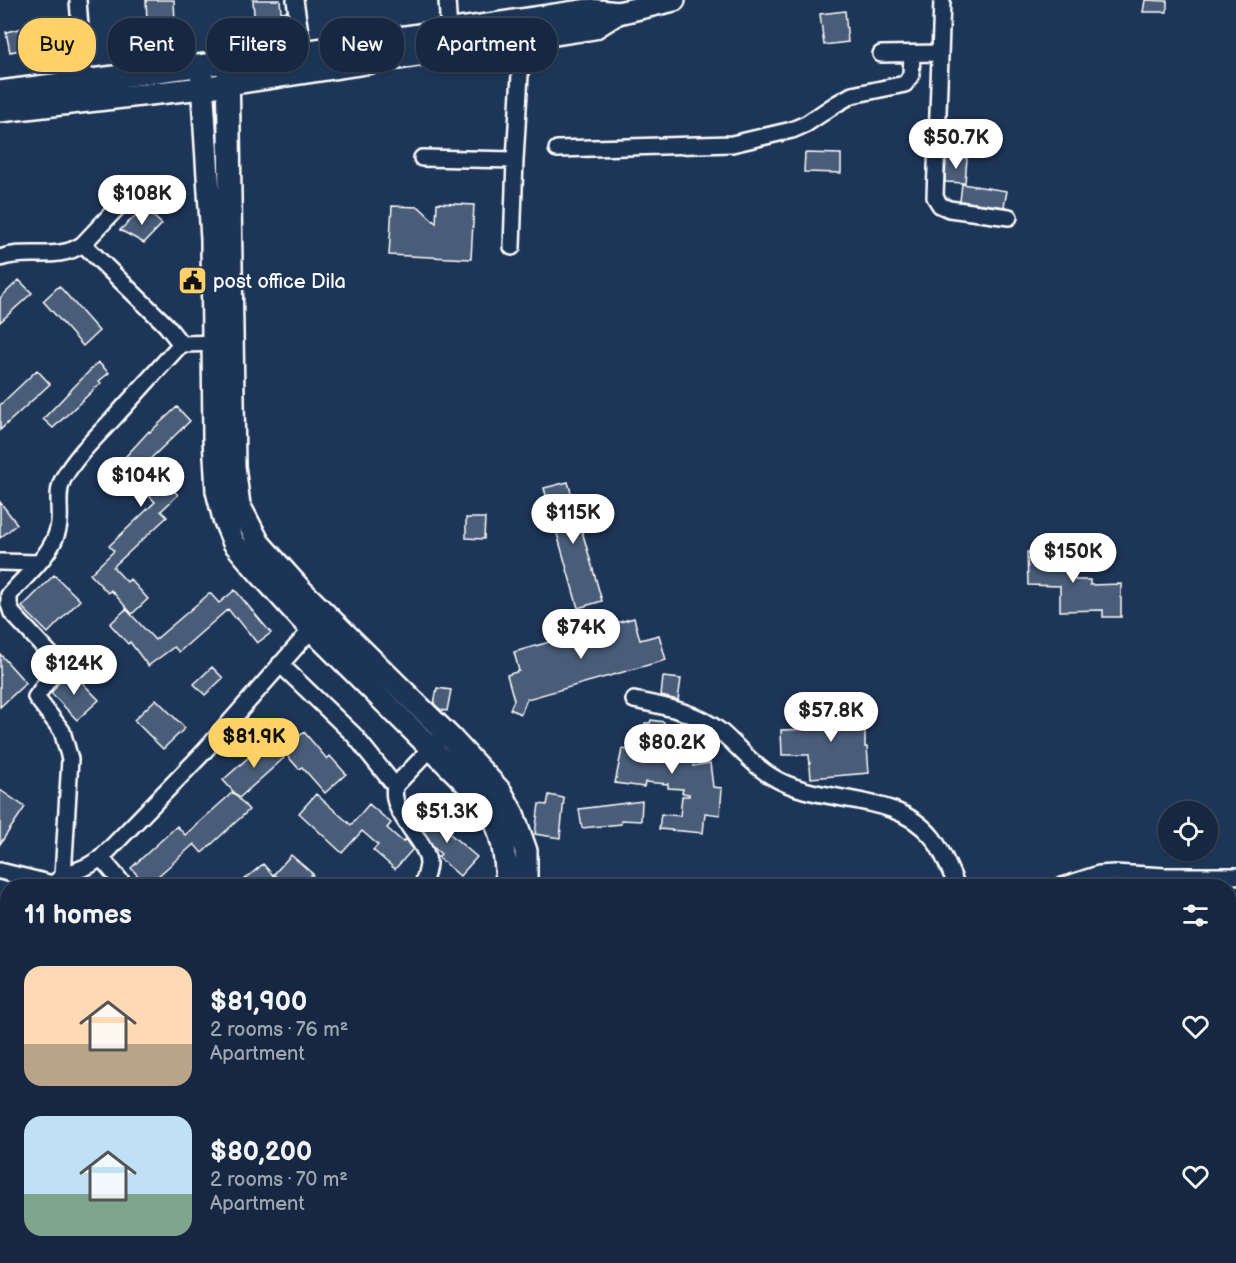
<!DOCTYPE html>
<html lang="en">
<head>
<meta charset="utf-8">
<style>
  :root { --surface:#162841; --page:#1f3048; --text:#f1f3f6; --muted:#9ea6b1; --line:#35445a; --accent:#ffd166 }
  body { margin:0; font-family:"Balsamiq Sans",sans-serif; background:var(--page); color:var(--text); height:100vh; display:flex; flex-direction:column; font-size:22px; white-space:nowrap }
  * { box-sizing:border-box; margin:0 }
  p { font-size:20px; color:var(--muted) }
  .icon { flex:none; width:33px; height:33px; fill:none; stroke:currentColor; stroke-width:2; stroke-linecap:round; stroke-linejoin:round }
  .map { position:relative; flex:1; overflow:hidden }
  .drawer { position:absolute; left:0px; top:879px; width:1236px; height:384px; display:flex; flex-direction:column; background:var(--surface); border-radius:24px 24px 0 0; box-shadow:0 2px 4px #0004,0 0 0 2px var(--line) }
  .drawer>* { flex:none }
  .hud { position:absolute; left:18px; top:18px; width:600px; height:54px; display:flex; gap:12px }
  .tools { position:absolute; left:1158px; top:801px; display:grid; gap:12px }
  .tools a { display:grid; place-items:center; width:60px; height:60px; border-radius:50%; background:var(--surface); box-shadow:0 2px 4px #0004,0 0 0 2px var(--line); font-size:30px }
  .price { position:absolute; translate:-50% -51px; padding:0 14px; border-radius:21px; background:#fff; color:#222; font-size:20px; line-height:39px; filter:drop-shadow(0 2px 3px #0008) }
  .price::after { content:''; position:absolute; left:50%; top:36px; width:18px; height:14px; margin-left:-9px; background:inherit; clip-path:polygon(0 0,100% 0,50% 100%) }
  .price.on { background:var(--accent); color:#111 }
  ul { padding:0; list-style:none }
  li { display:flex; align-items:center; gap:18px; height:150px; padding:0 24px }
  li span { display:grid; place-items:center; flex:none; width:168px; height:120px; border-radius:18px; color:#555 }
  li>.icon { margin-inline-start:auto }
  span .icon { width:72px; height:72px; fill:#fffc; stroke-width:1 }
  li b { font-size:26px }
  h2 { display:flex; justify-content:space-between; align-items:center; height:72px; padding:0 24px; font-size:26px }
  .pill { padding:0 21px; border-radius:24px; background:var(--surface); box-shadow:0 2px 4px #0004,0 0 0 2px var(--line); font-size:21px; line-height:54px }
  .pill.on { background:var(--accent); color:#111 }
  .map>svg:first-child { display:block }
  .building { fill:#4a5d79; stroke:#fff; stroke-width:1.5 }
  .lines { fill:none; stroke-linecap:round; stroke-linejoin:round }
  .street-casing { stroke:#fff; stroke-width:20 }
  .secondary-casing { stroke:#fff; stroke-width:26 }
  .street { stroke:#1d3557; stroke-width:15 }
  .secondary { stroke:#1d3557; stroke-width:21 }
  .labels { text-anchor:middle; stroke-width:4.5; stroke-linejoin:round; paint-order:stroke }
  .poi-label { font-size:20px; fill:#fff; stroke:#1d3557; text-anchor:start }
</style>
</head>
<body>
<div class="map">
<svg width="1236" height="1263" viewBox="0 0 1236 1263">
  <rect width="100%" height="100%" fill="#1d3557"/>
  <filter id="ink" filterUnits="userSpaceOnUse"><feTurbulence type="fractalNoise" baseFrequency=".0167" numOctaves="2"/><feDisplacementMap in="SourceGraphic" scale="12" xChannelSelector="R" yChannelSelector="G"/><feConvolveMatrix kernelMatrix="1 2 1 2 8 2 1 2 1" color-interpolation-filters="sRGB"/></filter>
  <g filter="url(#ink)">
    <path class="building" d="M 146,0 L 174,0 L 175,22 L 147,21 Z
      M 253,0 L 280,0 L 281,12 L 287,11 L 289,26 L 255,28 Z
      M 1145,0 L 1167,1 L 1167,12 L 1143,12 Z
      M 845,11 L 848,42 L 824,45 L 820,14 Z
      M 36,25 L 70,26 L 73,58 L 49,58 L 49,44 L 10,52 L 6,32 Z
      M 805,153 L 841,154 L 841,173 L 804,172 Z
      M 946,156 L 967,158 L 965,183 L 945,182 Z
      M 962,184 L 1007,191 L 1004,207 L 960,201 Z
      M 437,203 L 474,205 L 471,259 L 389,255 L 392,206 L 419,207 L 436,223 Z
      M 144,208 L 162,224 L 144,243 L 120,230 Z
      M 19,280 L 32,293 L 0,322 L 0,298 Z
      M 59,286 L 99,331 L 83,346 L 43,301 Z
      M 98,362 L 109,373 L 99,381 L 101,383 L 53,428 L 43,419 Z
      M 37,370 L 50,384 L 0,430 L 0,405 Z
      M 177,407 L 190,421 L 147,462 L 178,495 L 161,511 L 167,517 L 113,567 L 127,582 L 130,579 L 148,599 L 132,614 L 111,590 L 108,593 L 90,574 L 114,551 L 109,546 L 155,502 L 132,478 L 131,480 L 116,467 L 149,431 L 150,432 Z
      M 568,482 L 602,601 L 578,608 L 544,488 Z
      M 0,502 L 17,524 L 0,538 Z
      M 466,518 L 485,518 L 484,539 L 466,538 Z
      M 1027,552 L 1074,552 L 1075,580 L 1090,580 L 1090,585 L 1121,584 L 1121,617 L 1103,617 L 1103,610 L 1060,611 L 1060,586 L 1028,585 Z
      M 54,575 L 80,600 L 48,633 L 22,607 Z
      M 235,590 L 271,633 L 257,643 L 237,618 L 236,619 L 228,609 L 179,652 L 174,647 L 148,666 L 130,642 L 128,644 L 110,624 L 126,609 L 155,640 L 210,593 L 219,603 Z
      M 634,618 L 640,640 L 659,635 L 666,660 L 527,699 L 521,714 L 510,709 L 514,700 L 507,675 L 519,671 L 514,652 Z
      M 0,654 L 26,683 L 0,707 Z
      M 212,667 L 223,678 L 205,695 L 194,684 Z
      M 71,671 L 99,700 L 77,720 L 51,693 L 59,682 Z
      M 663,677 L 681,679 L 678,700 L 661,696 Z
      M 437,688 L 451,690 L 447,711 L 441,710 L 434,704 Z
      M 156,699 L 185,728 L 163,749 L 134,720 Z
      M 813,710 L 865,710 L 865,747 L 867,747 L 869,773 L 811,778 L 809,755 L 782,755 L 781,730 L 813,729 Z
      M 651,720 L 664,722 L 663,731 L 694,732 L 693,766 L 710,763 L 713,787 L 722,788 L 720,815 L 705,813 L 703,833 L 659,829 L 661,814 L 680,816 L 682,796 L 689,796 L 689,794 L 682,793 L 683,789 L 668,788 L 668,784 L 645,782 L 644,787 L 615,783 L 622,749 L 629,750 L 631,737 L 642,739 L 645,723 L 650,723 Z
      M 304,732 L 327,759 L 330,756 L 346,774 L 325,793 L 302,767 L 299,769 L 283,751 Z
      M 268,740 L 284,758 L 239,798 L 223,780 Z
      M 0,790 L 25,807 L 0,844 Z
      M 233,792 L 249,810 L 202,853 L 194,844 L 147,886 L 131,868 L 177,826 L 185,835 Z
      M 316,794 L 351,825 L 369,804 L 391,823 L 387,828 L 403,842 L 406,839 L 413,849 L 395,869 L 373,850 L 378,845 L 362,831 L 342,853 L 299,813 Z
      M 549,795 L 564,798 L 560,838 L 535,834 L 539,804 L 547,805 Z
      M 642,801 L 641,821 L 621,820 L 621,824 L 582,828 L 579,809 Z
      M 430,811 L 452,830 L 449,833 L 477,857 L 460,876 L 438,857 L 441,854 L 434,848 L 419,824 Z
      M 291,855 L 313,874 L 311,875 L 325,886 L 288,886 L 274,874 Z
      M 263,864 L 279,882 L 274,886 L 237,886 Z"/>
    <g class="lines">
      <defs>
        <path id="street" d="M 78,0 L 84,81
          M 295,0 L 303,52
          M 447,0 L 449,32
          M 942,0 L 935,197 L 940,205 L 949,209 L 1009,217
          M 881,54 L 940,53
          M 557,149 L 732,144 L 792,130 L 806,124 L 836,104 L 852,95 L 905,84 L 911,75 L 912,54
          M 422,158 L 515,160
          M 133,191 L 83,244 L 166,325 L 181,344 L 224,343
          M 512,247 L 515,160 L 522,40
          M 0,258 C 27,248 58,262 83,244
          M 0,562 L 38,563
          M 280,664 L 354,735 L 395,786
          M 634,700 C 663,706 696,712 720,731 C 737,745 752,765 771,776 C 820,807 893,789 932,837 C 943,851 950,871 957,886
          M 101,858 L 125,886
          M 0,871 L 53,884 L 63,876 L 70,759 L 62,731 L 36,697 L 56,669 L 55,659 L 12,613 L 9,604 L 9,595 C 25,576 52,555 58,529 C 62,513 55,494 63,479 C 75,457 96,437 113,419 C 136,394 158,369 181,344
          M 63,876 L 88,866 L 101,858 L 201,755 L 317,623
          M 423,886 C 424,879 428,870 428,863 C 427,839 389,815 395,786 L 438,741
          M 1062,886 L 1099,874 L 1114,873 L 1165,876 L 1236,876
          M 263,1256 L 274,1263
          M 311,1263 L 315,1256"/>
        <path id="secondary" d="M 228,62 L 234,466 L 239,505 L 259,543 L 301,590 L 450,737 L 501,792 L 513,814 L 526,851 L 526,886
          M 201,66 L 212,239 L 214,439 L 217,491 L 224,519 L 234,543 L 255,568 L 305,623 L 488,805 C 502,831 506,857 507,886
          M 0,92 L 303,52 L 589,10 L 618,13
          M 0,111 L 202,88 L 594,28 L 618,13 L 674,0
          M 511,1256 L 511,1263
          M 529,1263 L 529,1256"/>
      </defs>
      <use href="#street" class="street-casing"/>
      <use href="#secondary" class="secondary-casing"/>
      <use href="#street" class="street"/>
      <use href="#secondary" class="secondary"/>
    </g>
  </g>
  <defs>
    <symbol id="civic-square" viewBox="-11 -11 22 22"><rect x="-9" y="-9" width="18" height="18" rx="4" fill="#ffd166" stroke="#1d3557"/><path d="M-.6-6.5H3V-4.5H.6V-3L4-1V1h2V6H-6V1h2V-1L-.6-3ZM-1.2 2.5V6h2.4V2.5Z" fill="#111"/></symbol>
  </defs>
  <g fill-rule="evenodd">
    <use href="#civic-square" x="176" y="264" width="33" height="33"/>
  </g>
  <g class="labels">
    <g class="poi-label">
      <text x="213" y="288">post office Dila</text>
    </g>
  </g>
</svg>
<div class="tools">
<a><svg class="icon" aria-label="locate" viewBox="0 0 24 24"><circle cx="12" cy="12" r="6"/><path d="M12 2v4M12 18v4M2 12h4M18 12h4"/></svg></a>
</div>
<b class="price" style="left:956px;top:170px">$50.7K</b>
<b class="price" style="left:142px;top:226px">$108K</b>
<b class="price" style="left:141px;top:508px">$104K</b>
<b class="price" style="left:573px;top:545px">$115K</b>
<b class="price" style="left:1073px;top:584px">$150K</b>
<b class="price" style="left:581px;top:660px">$74K</b>
<b class="price" style="left:74px;top:696px">$124K</b>
<b class="price" style="left:831px;top:743px">$57.8K</b>
<b class="price on" style="left:254px;top:769px">$81.9K</b>
<b class="price" style="left:672px;top:775px">$80.2K</b>
<b class="price" style="left:447px;top:844px">$51.3K</b>
<div class="hud">
<a class="pill on">Buy</a>
<a class="pill">Rent</a>
<a class="pill">Filters</a>
<a class="pill">New</a>
<a class="pill">Apartment</a>
</div>
<section class="drawer">
<h2>11 homes<svg class="icon" aria-label="filters" viewBox="0 0 24 24"><path d="M4 7h16M4 17h16"/><circle cx="9" cy="7" r="2"/><circle cx="15" cy="17" r="2"/></svg></h2>
<ul>
<li><span style="background:linear-gradient(#ffd9b3 65%,#b9a48a 0)"><svg class="icon" aria-label="home" viewBox="0 0 24 24"><path d="M3 11l9-7 9 7M6 9v11h12V9"/></svg></span><div><b>$81,900</b><p>2 rooms · 76 m²</p><p>Apartment</p></div><svg class="icon" aria-label="heart" viewBox="0 0 24 24"><path d="M12 20l-8-8c-3-5 5-10 8-4 3-6 11-1 8 4z"/></svg></li>
<li><span style="background:linear-gradient(#bfe0f5 65%,#7fa58c 0)"><svg class="icon" aria-label="home" viewBox="0 0 24 24"><path d="M3 11l9-7 9 7M6 9v11h12V9"/></svg></span><div><b>$80,200</b><p>2 rooms · 70 m²</p><p>Apartment</p></div><svg class="icon" aria-label="heart" viewBox="0 0 24 24"><path d="M12 20l-8-8c-3-5 5-10 8-4 3-6 11-1 8 4z"/></svg></li>
</ul>
</section>
</div>
</body>
</html>
